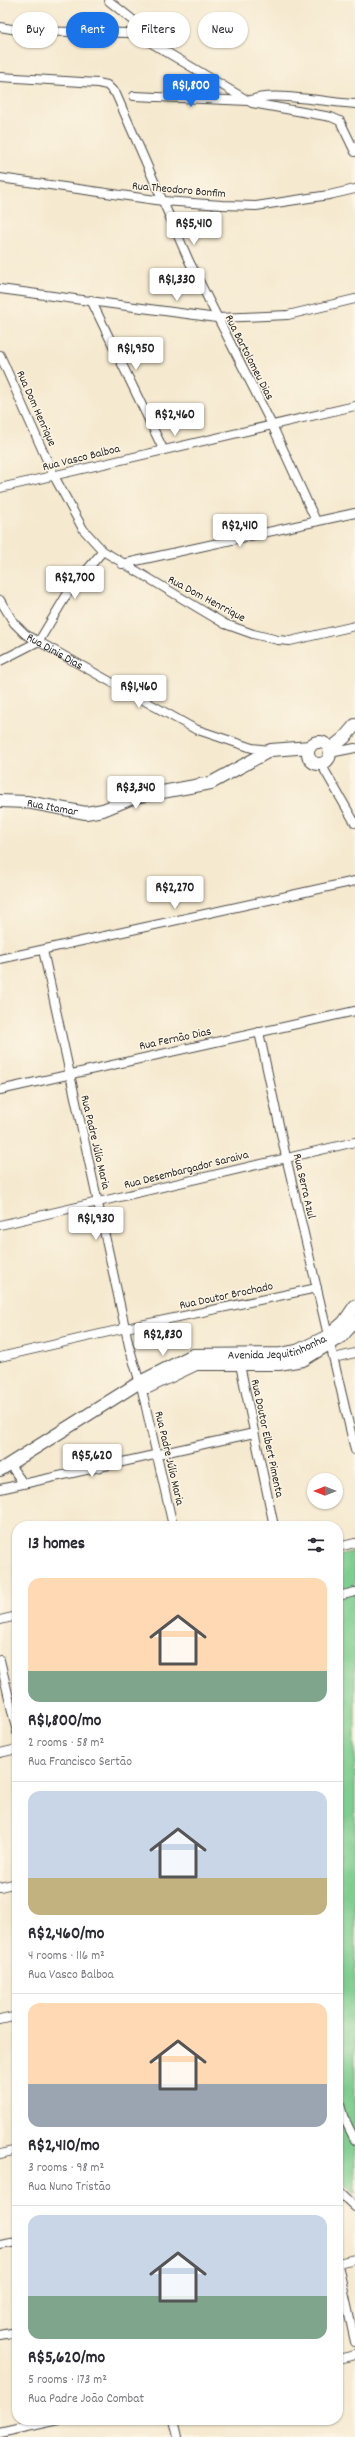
<!DOCTYPE html>
<html lang="en">
<head>
<meta charset="utf-8">
<style>
  :root { --surface:#fff; --page:#f7f7f7; --text:#2b2b33; --muted:#7c7c81; --line:#e1e1e2; --accent:#1a73e8 }
  body { margin:0; font-family:Dekko,sans-serif; background:var(--page); color:var(--text); height:100vh; display:flex; flex-direction:column; font-size:15px; white-space:nowrap }
  * { box-sizing:border-box; margin:0 }
  p { font-size:13px; color:var(--muted) }
  .icon { flex:none; width:22px; height:22px; fill:none; stroke:currentColor; stroke-width:2; stroke-linecap:round; stroke-linejoin:round }
  .map { position:relative; flex:1; overflow:hidden }
  .sheet { position:absolute; left:12px; top:1521px; width:331px; height:904px; display:flex; flex-direction:column; background:var(--surface); border-radius:16px; box-shadow:0 1px 3px #0004 }
  .sheet>* { flex:none }
  .banner { position:absolute; left:12px; top:12px; width:331px; height:36px; display:flex; gap:8px }
  .needle { width:26px; rotate:270deg }
  .buttons { position:absolute; left:307px; top:1473px; display:grid; gap:8px }
  .buttons a { display:grid; place-items:center; width:36px; height:36px; border-radius:50%; background:var(--surface); box-shadow:0 1px 3px #0004; font-size:20px }
  .price { position:absolute; translate:-50% -34px; padding:0 9px; border-radius:4px; background:#fff; color:#222; font-size:13px; line-height:26px; filter:drop-shadow(0 1px 2px #0008) }
  .price::after { content:''; position:absolute; left:50%; top:24px; width:12px; height:9px; margin-left:-6px; background:inherit; clip-path:polygon(0 0,100% 0,50% 100%) }
  .price.on { background:var(--accent); color:#fff }
  ul { padding:0; list-style:none }
  li { display:grid; align-content:center; gap:8px; height:212px; padding:0 16px }
  li+li { border-top:1px solid var(--line) }
  li span { display:grid; place-items:center; height:124px; border-radius:12px; color:#555 }
  li>.icon { margin-inline-start:auto }
  span .icon { width:72px; height:72px; fill:#fffc; stroke-width:1 }
  li b { font-size:17px }
  h2 { display:flex; justify-content:space-between; align-items:center; height:48px; padding:0 16px; font-size:17px }
  .tag { padding:0 14px; border-radius:18px; background:var(--surface); box-shadow:0 1px 3px #0004; font-size:14px; line-height:36px }
  .tag.on { background:var(--accent); color:#fff }
  .map>svg:first-child { display:block }
  .green { fill:#7ece8f; stroke:#547c5d }
  .lines { fill:none; stroke-linecap:round; stroke-linejoin:round }
  .street-casing { stroke:#494844; stroke-width:10 }
  .secondary-casing { stroke:#494844; stroke-width:14 }
  .street { stroke:#fff; stroke-width:8 }
  .secondary { stroke:#fff; stroke-width:12 }
  .labels { text-anchor:middle; stroke-width:3; stroke-linejoin:round; paint-order:stroke }
  .street-label { font-size:12px; fill:#2b2b2b; stroke:#fcf5e5 }
</style>
</head>
<body>
<div class="map">
<svg width="355" height="2437" viewBox="0 0 355 2437">
  <rect width="100%" height="100%" fill="#fcf5e5"/>
  <filter id="ink" filterUnits="userSpaceOnUse"><feTurbulence type="fractalNoise" baseFrequency=".025" numOctaves="2"/><feDisplacementMap in="SourceGraphic" scale="8" xChannelSelector="R" yChannelSelector="G"/><feConvolveMatrix kernelMatrix="1 2 1 2 8 2 1 2 1" color-interpolation-filters="sRGB"/></filter>
  <filter id="wash" filterUnits="userSpaceOnUse"><feTurbulence type="fractalNoise" baseFrequency=".012" numOctaves="4" result="noise"/><feDisplacementMap in="SourceGraphic" scale="16" xChannelSelector="R" yChannelSelector="G"/><feGaussianBlur stdDeviation="0.9" result="paint"/><feColorMatrix in="noise" values="0 0 0 0 0 0 0 0 0 0 0 0 0 0 0 0 0 1.4 0 .05"/><feComposite in="paint" operator="in"/></filter>
  <g filter="url(#wash)">
    <rect width="100%" height="100%" fill="#f5e9cf"/>
    <path class="green" d="M 355,1551 L 355,2194 L 338,2178 L 338,1555 Z"/>
  </g>
  <g filter="url(#ink)">
    <g class="lines">
      <defs>
        <g id="street">
          <path d="M 109,1 L 143,28 L 148,41"/>
          <path d="M 0,27 L 23,31 L 129,33 L 148,41 L 252,103 L 331,117 L 340,121 L 355,152"/>
          <path d="M 0,77 L 98,83 L 107,85 L 116,94 L 189,261 L 272,425 L 316,521"/>
          <path d="M 134,96 L 249,101 C 268,90 331,103 355,104"/>
          <path d="M 0,178 L 163,201 L 222,205 L 256,206 L 329,195 L 355,189"/>
          <path d="M 0,289 L 217,318 L 288,315 L 355,299"/>
          <path d="M 91,300 L 163,449"/>
          <path d="M 0,355 L 54,476 L 83,529 L 103,551 L 225,624 L 253,634 L 278,640 L 290,641 L 355,626"/>
          <path d="M 0,488 L 355,406"/>
          <path d="M 122,564 L 355,513"/>
          <path id="s1" d="M 0,600 L 14,623 L 25,634 L 195,729 L 252,748 L 270,750"/>
          <path d="M 0,661 L 39,641 L 69,591 L 103,551"/>
          <path d="M 330,753 L 355,748"/>
          <path d="M 321,764 L 355,823"/>
          <path d="M 43,950 L 129,1346 L 142,1390 L 173,1526"/>
          <path d="M 0,959 L 355,881"/>
          <path d="M 259,1032 L 286,1157 L 355,1450"/>
          <path d="M 0,1090 L 355,1011"/>
          <path d="M 0,1225 L 355,1142"/>
          <path d="M 0,1357 L 126,1328 L 317,1288"/>
          <path d="M 334,1358 L 355,1353"/>
          <path d="M 239,1360 L 274,1526"/>
          <path d="M 10,1465 L 23,1483"/>
          <path d="M 0,1489 L 254,1433"/>
          <path d="M 338,1547 L 355,1543"/>
          <path d="M 338,1596 L 355,1592"/>
          <path d="M 0,1620 L 17,1616"/>
          <path d="M 0,1660 L 17,1732"/>
          <path d="M 0,1753 L 17,1749"/>
          <path d="M 0,1887 L 17,1883"/>
          <path d="M 0,2020 L 17,2016"/>
          <path d="M 338,2097 L 343,2116 L 355,2140"/>
          <path d="M 0,2154 L 17,2150"/>
          <path d="M 338,2191 L 355,2207"/>
          <path d="M 0,2245 L 17,2242"/>
          <path d="M 338,2263 L 355,2259"/>
          <path d="M 338,2265 L 355,2342"/>
          <path d="M 0,2335 L 17,2332"/>
          <path d="M 338,2359 L 355,2355"/>
          <path d="M 174,2420 L 178,2437"/>
          <path d="M 0,2433 L 59,2420"/>
        </g>
        <g id="secondary">
          <circle cx="319" cy="753" r="11"/>
          <path d="M 329,750 L 344,738 L 355,725"/>
          <path id="s2" d="M 0,801 L 27,802 L 86,813 L 103,810 L 135,797 L 211,783 L 271,750 L 310,747"/>
          <path d="M 148,1387 L 196,1364 L 279,1364 L 303,1360 L 342,1336 L 355,1321"/>
          <path id="s3" d="M 0,1470 L 140,1382 L 193,1355 L 281,1354 L 297,1351 L 328,1336 L 344,1322 L 355,1306"/>
        </g>
      </defs>
      <use href="#street" class="street-casing"/>
      <use href="#secondary" class="secondary-casing"/>
      <use href="#street" class="street"/>
      <use href="#secondary" class="secondary"/>
    </g>
  </g>
  <g class="labels">
    <g class="street-label">
      <text transform="translate(179 189) rotate(5)" y="4">Rua Theodoro Bonfim</text>
      <text transform="translate(250 357) rotate(63)" y="4">Rua Bartolomeu Dias</text>
      <text transform="translate(37 408) rotate(66)" y="4">Rua Dom Henrique</text>
      <text transform="translate(81 457) rotate(-14)" y="4">Rua Vasco Balboa</text>
      <text transform="translate(207 598) rotate(28)" y="4">Rua Dom Henrrique</text>
      <text dy="4" stroke="none"><textPath href="#s1" startOffset="77">Rua Dinis Dias</textPath></text>
      <text dy="4" stroke="none"><textPath href="#s2" startOffset="53">Rua Itamar</textPath></text>
      <text transform="translate(175 1038) rotate(-12)" y="4">Rua Fernão Dias</text>
      <text transform="translate(96 1142) rotate(77)" y="4">Rua Padre Júlio Maria</text>
      <text transform="translate(186 1169) rotate(-14)" y="4">Rua Desembargador Saraiva</text>
      <text transform="translate(305 1186) rotate(77)" y="4">Rua Serra Azul</text>
      <text transform="translate(226 1295) rotate(-12)" y="4">Rua Doutor Brochado</text>
      <text dy="4" stroke="none"><textPath href="#s3" startOffset="310">Avenida Jequitinhonha</textPath></text>
      <text transform="translate(268 1438) rotate(78)" y="4">Rua Doutor Elbert Pimenta</text>
      <text transform="translate(170 1458) rotate(77)" y="4">Rua Padre Júlio Maria</text>
    </g>
  </g>
</svg>
<div class="buttons">
<a><svg class="needle" viewBox="-14 -14 28 28"><path d="M0-13l5 13h-10z" fill="#e53935"/><path d="M0 13l5-13h-10z" fill="#7c7c81"/></svg></a>
</div>
<b class="price on" style="left:191px;top:108px">R$1,800</b>
<b class="price" style="left:194px;top:246px">R$5,410</b>
<b class="price" style="left:177px;top:302px">R$1,330</b>
<b class="price" style="left:136px;top:371px">R$1,950</b>
<b class="price" style="left:175px;top:437px">R$2,460</b>
<b class="price" style="left:240px;top:548px">R$2,410</b>
<b class="price" style="left:75px;top:600px">R$2,700</b>
<b class="price" style="left:139px;top:709px">R$1,460</b>
<b class="price" style="left:136px;top:810px">R$3,340</b>
<b class="price" style="left:175px;top:910px">R$2,270</b>
<b class="price" style="left:96px;top:1241px">R$1,930</b>
<b class="price" style="left:163px;top:1357px">R$2,830</b>
<b class="price" style="left:92px;top:1478px">R$5,620</b>
<div class="banner">
<a class="tag">Buy</a>
<a class="tag on">Rent</a>
<a class="tag">Filters</a>
<a class="tag">New</a>
</div>
<section class="sheet">
<h2>13 homes<svg class="icon" aria-label="filters" viewBox="0 0 24 24"><path d="M4 7h16M4 17h16"/><circle cx="9" cy="7" r="2"/><circle cx="15" cy="17" r="2"/></svg></h2>
<ul>
<li><span style="background:linear-gradient(#ffd9b3 75%,#7fa58c 0)"><svg class="icon" aria-label="home" viewBox="0 0 24 24"><path d="M3 11l9-7 9 7M6 9v11h12V9"/></svg></span><div><b>R$1,800/mo</b><p>2 rooms · 58 m²</p><p>Rua Francisco Sertão</p></div></li>
<li><span style="background:linear-gradient(#c9d6e8 70%,#c2b280 0)"><svg class="icon" aria-label="home" viewBox="0 0 24 24"><path d="M3 11l9-7 9 7M6 9v11h12V9"/></svg></span><div><b>R$2,460/mo</b><p>4 rooms · 116 m²</p><p>Rua Vasco Balboa</p></div></li>
<li><span style="background:linear-gradient(#ffd9b3 65%,#9aa5b1 0)"><svg class="icon" aria-label="home" viewBox="0 0 24 24"><path d="M3 11l9-7 9 7M6 9v11h12V9"/></svg></span><div><b>R$2,410/mo</b><p>3 rooms · 98 m²</p><p>Rua Nuno Tristão</p></div></li>
<li><span style="background:linear-gradient(#c9d6e8 65%,#7fa58c 0)"><svg class="icon" aria-label="home" viewBox="0 0 24 24"><path d="M3 11l9-7 9 7M6 9v11h12V9"/></svg></span><div><b>R$5,620/mo</b><p>5 rooms · 173 m²</p><p>Rua Padre João Combat</p></div></li>
</ul>
</section>
</div>
</body>
</html>
